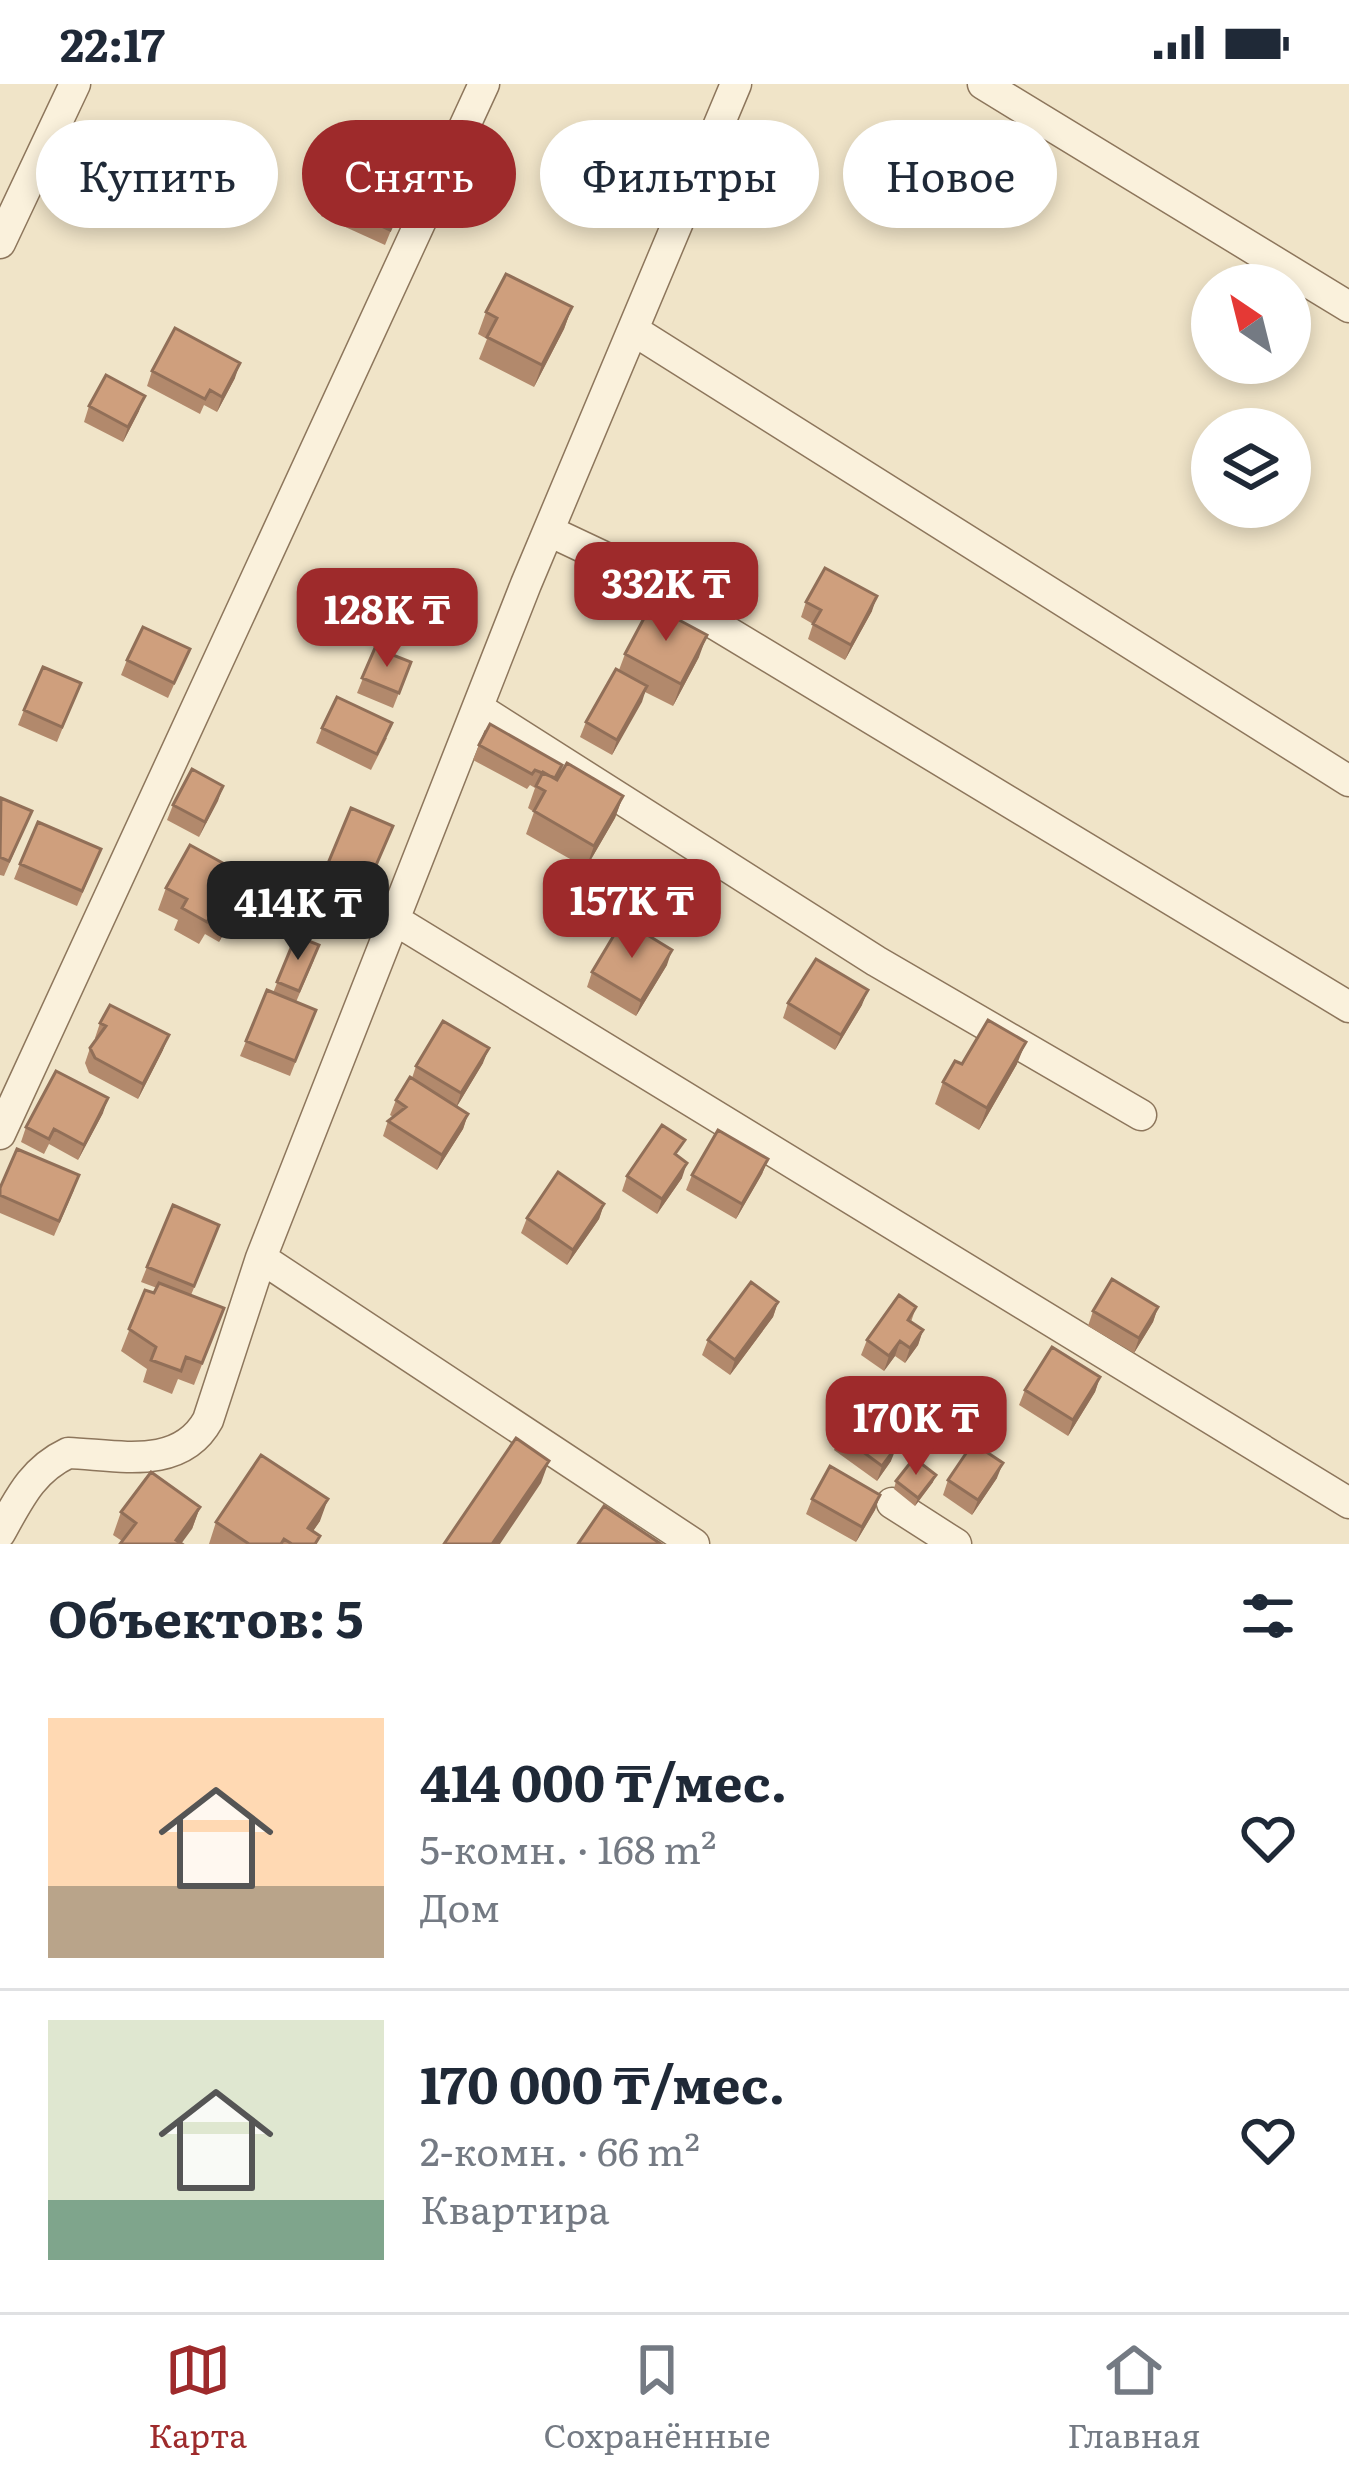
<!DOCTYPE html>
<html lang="ru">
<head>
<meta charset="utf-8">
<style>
  :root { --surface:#fff; --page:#f6f6f7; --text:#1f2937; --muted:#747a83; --line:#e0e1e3; --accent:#9e2a2b }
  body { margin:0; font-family:Literata,serif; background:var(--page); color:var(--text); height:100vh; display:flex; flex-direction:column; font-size:45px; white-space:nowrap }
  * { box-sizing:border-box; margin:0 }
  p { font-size:39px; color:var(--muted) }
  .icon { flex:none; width:66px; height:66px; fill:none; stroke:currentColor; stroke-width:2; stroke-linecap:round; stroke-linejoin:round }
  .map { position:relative; height:1460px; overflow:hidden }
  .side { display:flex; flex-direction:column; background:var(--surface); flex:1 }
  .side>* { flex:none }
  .hud { position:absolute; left:36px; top:36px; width:1278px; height:108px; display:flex; gap:24px }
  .needle { width:78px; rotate:325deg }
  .tools { position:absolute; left:1191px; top:180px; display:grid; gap:24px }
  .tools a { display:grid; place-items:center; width:120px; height:120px; border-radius:50%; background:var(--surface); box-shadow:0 6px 18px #0003; font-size:60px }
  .price { position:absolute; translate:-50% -102px; padding:0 27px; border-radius:24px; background:var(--accent); color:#fff; font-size:39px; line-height:78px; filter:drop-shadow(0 3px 6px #0008) }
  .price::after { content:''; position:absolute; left:50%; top:72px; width:36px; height:27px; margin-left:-18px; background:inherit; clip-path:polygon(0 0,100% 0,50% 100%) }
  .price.selected { background:#222; color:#fff }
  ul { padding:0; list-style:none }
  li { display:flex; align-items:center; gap:36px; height:300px; padding:0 48px }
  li+li { border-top:3px solid var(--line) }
  li span { display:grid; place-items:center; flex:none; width:336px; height:240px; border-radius:0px; color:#555 }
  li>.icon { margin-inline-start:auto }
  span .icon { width:144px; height:144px; fill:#fffc; stroke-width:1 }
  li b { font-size:51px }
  h2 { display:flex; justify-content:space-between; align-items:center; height:144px; padding:0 48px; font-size:51px }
  .pill { padding:0 42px; border-radius:54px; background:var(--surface); box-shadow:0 6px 18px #0003; font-size:42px; line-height:108px }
  .pill.selected { background:var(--accent); color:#fff }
  .status { display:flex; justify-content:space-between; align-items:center; height:84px; padding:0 60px; background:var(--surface); direction:ltr }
  .status svg { height:33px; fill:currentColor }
  .dock { display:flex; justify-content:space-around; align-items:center; height:168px; border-top:3px solid var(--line); background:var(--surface); font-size:33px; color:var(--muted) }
  .dock a { display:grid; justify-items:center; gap:6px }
  .dock .selected { color:var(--accent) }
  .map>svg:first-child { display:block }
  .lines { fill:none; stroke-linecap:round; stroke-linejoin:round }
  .street-casing { stroke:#8d765c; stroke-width:33 }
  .street { stroke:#faf1dc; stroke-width:30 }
  .wall { fill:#b2896c }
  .shaded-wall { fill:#916f58 }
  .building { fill:#cf9f7d; stroke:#916f58; stroke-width:3 }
</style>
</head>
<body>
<div class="status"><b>22:17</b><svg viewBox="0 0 49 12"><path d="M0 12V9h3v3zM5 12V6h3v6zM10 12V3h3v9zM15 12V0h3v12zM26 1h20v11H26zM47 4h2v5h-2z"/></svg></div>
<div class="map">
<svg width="1349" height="1460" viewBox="0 0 1349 1460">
  <rect width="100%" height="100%" fill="#f0e4c8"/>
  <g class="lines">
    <defs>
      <path id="street" d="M 983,0 L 1349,223
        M 0,159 L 75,0
        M 633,246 L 1349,697
        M 549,447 L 602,472 L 1349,923
        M 478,624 L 876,877 L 1141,1031
        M 395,836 L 1349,1419
        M 0,1050 L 484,0
        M 261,1174 L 694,1460
        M 892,1419 L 956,1460
        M 0,1449 C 19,1415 32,1386 68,1369 C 118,1371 180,1387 208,1336 L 261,1174 L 526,500 L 736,0"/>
    </defs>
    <use href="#street" class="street-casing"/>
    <use href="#street" class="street"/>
  </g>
  <path class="wall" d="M 327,117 L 403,117 L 385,161 L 321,132 Z
    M 572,223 L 564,245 L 534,303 L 479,275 L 487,255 L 478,250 L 486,228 Z
    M 152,287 L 235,294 L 217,328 L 204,321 L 200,330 L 147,302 Z
    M 89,322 L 139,327 L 123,358 L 84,338 Z
    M 806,518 L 872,527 L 845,576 L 808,555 L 813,540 L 801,533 Z
    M 375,564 L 411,578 L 393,624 L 357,609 Z
    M 190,565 L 168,614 L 121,591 L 127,576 Z
    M 625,570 L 699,573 L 673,622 L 645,608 L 612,671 L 580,653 L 586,638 L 619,586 Z
    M 81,599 L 57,658 L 18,641 L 24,626 Z
    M 322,644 L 387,654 L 371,686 L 316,659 Z
    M 479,661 L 562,681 L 557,696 L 623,712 L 615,734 L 586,784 L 526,750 L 534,728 L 528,724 L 535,704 L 530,701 L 527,705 L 473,676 Z
    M 223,702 L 199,753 L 167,736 L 173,721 Z
    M 0,716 L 32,727 L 4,792 L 0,791 Z
    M 393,742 L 365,810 L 323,792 L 329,777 Z
    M 20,780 L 95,780 L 77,822 L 14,795 Z
    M 250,794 L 242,816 L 219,858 L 205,850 L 199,860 L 174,846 L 178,836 L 158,826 L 166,804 Z
    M 296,852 L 314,876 L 296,918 L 316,926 L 290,992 L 240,972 L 267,906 L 273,909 Z
    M 667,881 L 636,932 L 587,903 L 592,888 Z
    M 788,919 L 862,921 L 835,966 L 783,934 Z
    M 100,939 L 163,966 L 138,1015 L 89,989 L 85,979 L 90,964 L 96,955 L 95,954 Z
    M 483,979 L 457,1022 L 468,1030 L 463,1045 L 437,1086 L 383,1052 L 388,1037 L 393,1033 L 390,1031 L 396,1016 L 412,994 L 416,982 Z
    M 962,980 L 1017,980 L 979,1046 L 935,1020 L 943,998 Z
    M 103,1029 L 78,1076 L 49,1060 L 44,1070 L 21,1058 L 26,1043 Z
    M 679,1073 L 682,1094 L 657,1130 L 622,1107 L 627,1092 Z
    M 768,1075 L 762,1090 L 736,1135 L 686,1106 L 692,1091 Z
    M 0,1104 L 74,1106 L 54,1152 L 0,1129 Z
    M 604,1120 L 599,1135 L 567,1181 L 521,1149 L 527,1134 Z
    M 214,1156 L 191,1211 L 224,1224 L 194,1301 L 178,1295 L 172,1310 L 143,1298 L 147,1285 L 121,1267 L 145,1206 L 154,1209 L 157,1204 L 141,1198 L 147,1183 Z
    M 778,1218 L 773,1233 L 730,1291 L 702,1271 L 708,1256 Z
    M 916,1223 L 911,1238 L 923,1246 L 918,1261 L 905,1279 L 895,1272 L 884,1287 L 861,1271 L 867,1256 Z
    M 1158,1223 L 1153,1238 L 1134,1269 L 1088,1242 L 1093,1227 Z
    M 1100,1293 L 1095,1308 L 1068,1352 L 1019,1321 L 1025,1306 Z
    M 904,1327 L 899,1342 L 888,1356 L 891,1377 L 877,1397 L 834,1366 L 840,1351 Z
    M 997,1394 L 972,1431 L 943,1411 L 948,1396 Z
    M 896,1397 L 933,1398 L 915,1422 L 894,1405 Z
    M 880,1411 L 875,1426 L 856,1458 L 806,1430 L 812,1415 Z
    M 200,1423 L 192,1445 L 122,1457 L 113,1451 L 121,1428 Z
    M 320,1437 L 313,1447 L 317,1460 L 209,1460 L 216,1438 Z"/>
  <path class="shaded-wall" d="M 572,223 L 564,245 L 534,303 L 542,281 Z
    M 240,279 L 235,294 L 217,328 L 222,313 Z
    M 145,312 L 139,327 L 123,358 L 128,343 Z
    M 877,512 L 872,527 L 845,576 L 851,561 Z
    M 707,551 L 699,573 L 673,622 L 681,600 Z
    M 647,602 L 642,618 L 612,671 L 617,656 Z
    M 223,702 L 218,717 L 199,753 L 205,738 Z
    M 623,712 L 615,734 L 586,784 L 594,762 Z
    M 250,794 L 242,816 L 219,858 L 227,835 Z
    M 672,866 L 667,881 L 636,932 L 641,917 Z
    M 868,906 L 862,921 L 835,966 L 841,951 Z
    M 169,951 L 163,966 L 138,1015 L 143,1000 Z
    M 1026,958 L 1017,980 L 979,1046 L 987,1024 Z
    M 489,964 L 483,979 L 456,1024 L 461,1009 Z
    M 108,1014 L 103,1029 L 78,1076 L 84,1061 Z
    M 468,1030 L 463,1045 L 437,1086 L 442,1071 Z
    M 768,1075 L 762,1090 L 736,1135 L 742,1120 Z
    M 687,1079 L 682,1094 L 657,1130 L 662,1115 Z
    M 604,1120 L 599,1135 L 567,1181 L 573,1166 Z
    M 778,1218 L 773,1233 L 730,1291 L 735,1276 Z
    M 1158,1223 L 1153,1238 L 1134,1269 L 1139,1254 Z
    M 923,1246 L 918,1261 L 905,1279 L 910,1264 Z
    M 900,1257 L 895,1272 L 884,1287 L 889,1272 Z
    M 1100,1293 L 1095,1308 L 1068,1352 L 1073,1336 Z
    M 904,1327 L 899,1342 L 879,1369 L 885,1354 Z
    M 897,1362 L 891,1377 L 877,1397 L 882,1382 Z
    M 549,1377 L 541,1399 L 500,1460 L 492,1460 Z
    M 1003,1379 L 997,1394 L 972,1431 L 978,1416 Z
    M 936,1391 L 933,1398 L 915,1422 L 918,1414 Z
    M 880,1411 L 875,1426 L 856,1458 L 862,1443 Z
    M 328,1415 L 320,1437 L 304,1460 L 308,1444 Z
    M 200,1423 L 192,1445 L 181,1460 L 176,1456 Z"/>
  <path class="building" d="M 340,88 L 403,117 L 390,146 L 327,117 Z
    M 506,190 L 572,223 L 542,281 L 487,253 L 497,234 L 486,228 Z
    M 175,244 L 240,279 L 222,313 L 210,306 L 205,315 L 152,287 Z
    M 106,291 L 145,312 L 128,343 L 89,322 Z
    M 825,484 L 877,512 L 851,561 L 813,540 L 821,526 L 806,518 Z
    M 651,521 L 707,551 L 681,600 L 625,570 Z
    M 143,543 L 190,565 L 174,599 L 127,576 Z
    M 375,564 L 411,578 L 399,609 L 362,594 Z
    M 43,583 L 81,599 L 62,643 L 24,626 Z
    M 616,585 L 647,602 L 617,656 L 586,638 Z
    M 337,613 L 392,639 L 377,670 L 322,644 Z
    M 490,640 L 562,681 L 555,694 L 535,686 L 532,690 L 479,661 Z
    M 567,679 L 623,712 L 594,762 L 534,727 L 545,707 L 536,702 L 543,688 L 557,696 Z
    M 192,685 L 223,702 L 205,738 L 173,721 Z
    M 1,714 L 32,727 L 9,777 L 0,773 Z
    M 351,724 L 393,742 L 370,795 L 329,777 Z
    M 38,738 L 101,765 L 82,807 L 20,780 Z
    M 190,761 L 250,794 L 227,835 L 213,828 L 207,838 L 182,824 L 187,815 L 166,804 Z
    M 623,836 L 672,866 L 641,917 L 592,888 Z
    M 296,852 L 319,861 L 299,907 L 277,898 Z
    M 816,875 L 868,906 L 841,951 L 788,919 Z
    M 267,906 L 316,926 L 295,977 L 246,957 Z
    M 110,921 L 169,951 L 143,1000 L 95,974 L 90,964 L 106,942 L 100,939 Z
    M 988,936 L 1026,958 L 987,1024 L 943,998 L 955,977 L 962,980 Z
    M 443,937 L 489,964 L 461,1009 L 416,982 Z
    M 56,987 L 108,1014 L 84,1061 L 54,1045 L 49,1055 L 26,1043 Z
    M 410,993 L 468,1030 L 442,1071 L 388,1037 L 406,1023 L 396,1016 Z
    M 662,1041 L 685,1056 L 675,1070 L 687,1079 L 662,1115 L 627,1092 Z
    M 718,1046 L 768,1075 L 742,1120 L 692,1091 Z
    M 17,1065 L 79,1091 L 59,1137 L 0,1111 L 0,1104 Z
    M 558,1088 L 604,1120 L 573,1166 L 527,1134 Z
    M 173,1121 L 219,1141 L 194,1202 L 147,1183 Z
    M 1112,1195 L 1158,1223 L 1139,1254 L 1093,1227 Z
    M 751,1198 L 778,1218 L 735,1276 L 708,1256 Z
    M 159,1199 L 224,1224 L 202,1279 L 186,1273 L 181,1287 L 151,1276 L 156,1263 L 129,1245 L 145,1206 L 154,1209 Z
    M 899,1211 L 916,1223 L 908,1236 L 923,1246 L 910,1264 L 900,1257 L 889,1272 L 867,1256 Z
    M 1052,1263 L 1100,1293 L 1073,1336 L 1025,1306 Z
    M 874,1305 L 904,1327 L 885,1354 L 897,1362 L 882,1382 L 840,1351 Z
    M 516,1354 L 549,1377 L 492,1460 L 444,1460 Z
    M 973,1359 L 1003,1379 L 978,1416 L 948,1396 Z
    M 261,1371 L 328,1415 L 308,1444 L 320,1452 L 315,1460 L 292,1460 L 284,1455 L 281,1460 L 249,1460 L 216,1438 Z
    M 914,1374 L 936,1391 L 918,1414 L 896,1397 Z
    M 830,1382 L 880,1411 L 862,1443 L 812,1415 Z
    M 151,1388 L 200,1423 L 176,1456 L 182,1460 L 120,1460 L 136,1439 L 121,1428 Z
    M 604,1422 L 661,1460 L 578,1460 Z"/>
</svg>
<div class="tools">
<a><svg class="needle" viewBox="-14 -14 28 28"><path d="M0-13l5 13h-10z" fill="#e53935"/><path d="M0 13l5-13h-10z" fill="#747a83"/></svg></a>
<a><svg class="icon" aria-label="layers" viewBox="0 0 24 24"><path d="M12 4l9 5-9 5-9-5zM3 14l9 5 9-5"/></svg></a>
</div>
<b class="price" style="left:666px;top:560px">332K ₸</b>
<b class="price" style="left:387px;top:586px">128K ₸</b>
<b class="price" style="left:632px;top:877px">157K ₸</b>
<b class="price selected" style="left:298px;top:879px">414K ₸</b>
<b class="price" style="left:916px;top:1394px">170K ₸</b>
<div class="hud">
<a class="pill">Купить</a>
<a class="pill selected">Снять</a>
<a class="pill">Фильтры</a>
<a class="pill">Новое</a>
</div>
</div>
<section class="side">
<h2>Объектов: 5<svg class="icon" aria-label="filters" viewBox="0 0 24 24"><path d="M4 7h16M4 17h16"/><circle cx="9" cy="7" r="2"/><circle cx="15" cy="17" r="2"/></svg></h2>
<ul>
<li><span style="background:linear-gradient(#ffd9b3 70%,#b9a48a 0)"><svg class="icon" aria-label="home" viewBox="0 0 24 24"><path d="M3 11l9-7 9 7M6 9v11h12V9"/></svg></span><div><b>414 000 ₸/мес.</b><p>5-комн. · 168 m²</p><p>Дом</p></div><svg class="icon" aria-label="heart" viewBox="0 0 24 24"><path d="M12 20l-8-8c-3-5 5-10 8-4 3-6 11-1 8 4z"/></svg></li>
<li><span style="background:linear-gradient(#dfe7d0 75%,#7fa58c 0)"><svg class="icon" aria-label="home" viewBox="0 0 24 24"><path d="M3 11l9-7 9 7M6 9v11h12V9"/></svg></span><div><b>170 000 ₸/мес.</b><p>2-комн. · 66 m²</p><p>Квартира</p></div><svg class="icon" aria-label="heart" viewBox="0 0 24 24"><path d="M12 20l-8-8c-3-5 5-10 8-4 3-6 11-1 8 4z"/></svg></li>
</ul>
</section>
<nav class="dock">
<a class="selected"><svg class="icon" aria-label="map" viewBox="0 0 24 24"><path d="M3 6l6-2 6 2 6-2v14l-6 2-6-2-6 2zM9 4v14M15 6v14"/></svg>Карта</a>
<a><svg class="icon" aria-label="saved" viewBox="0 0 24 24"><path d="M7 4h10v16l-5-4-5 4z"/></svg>Сохранённые</a>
<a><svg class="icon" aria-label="home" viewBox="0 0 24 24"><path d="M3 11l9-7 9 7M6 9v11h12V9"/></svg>Главная</a>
</nav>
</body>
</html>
